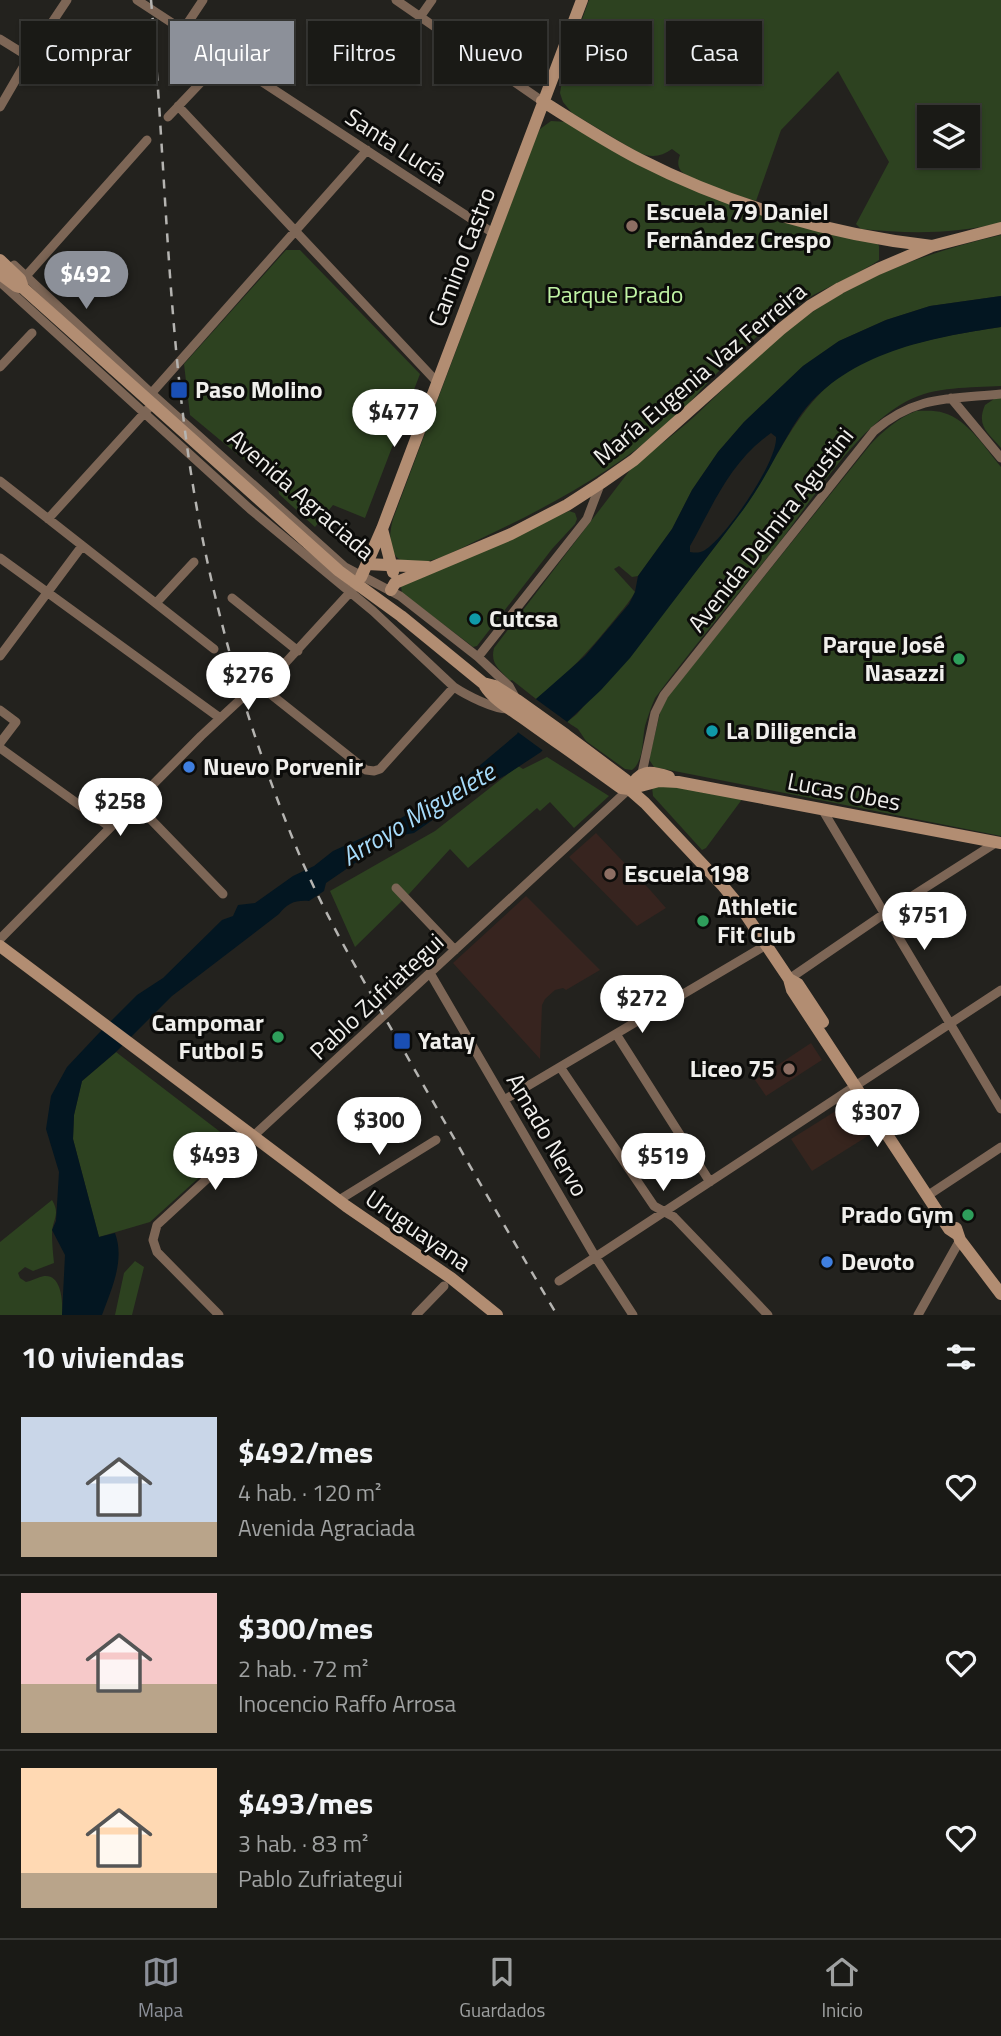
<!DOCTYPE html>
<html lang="es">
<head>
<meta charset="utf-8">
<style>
  :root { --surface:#1a1a16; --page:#23231f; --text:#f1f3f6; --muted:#9fa1a1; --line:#383835; --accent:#8c9099 }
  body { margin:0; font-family:"Titillium Web",sans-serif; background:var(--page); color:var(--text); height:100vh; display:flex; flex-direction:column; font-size:26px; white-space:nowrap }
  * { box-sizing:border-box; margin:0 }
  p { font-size:23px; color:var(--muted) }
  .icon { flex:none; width:38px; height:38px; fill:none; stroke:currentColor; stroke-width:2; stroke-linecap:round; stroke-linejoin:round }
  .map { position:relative; height:1315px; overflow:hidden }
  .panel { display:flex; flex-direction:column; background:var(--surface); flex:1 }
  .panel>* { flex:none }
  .banner { position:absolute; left:21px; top:21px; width:959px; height:63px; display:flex; gap:14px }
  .controls { position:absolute; left:917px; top:105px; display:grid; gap:14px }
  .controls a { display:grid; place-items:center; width:63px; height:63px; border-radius:0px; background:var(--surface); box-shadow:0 2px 5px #0004,0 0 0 2px var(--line); font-size:35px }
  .price { position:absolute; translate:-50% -60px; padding:0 16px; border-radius:24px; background:#fff; color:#222; font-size:23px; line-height:46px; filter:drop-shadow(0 2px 4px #0008) }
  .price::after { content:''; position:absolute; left:50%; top:42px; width:21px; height:16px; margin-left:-10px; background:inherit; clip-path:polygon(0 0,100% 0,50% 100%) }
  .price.selected { background:var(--accent); color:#fff }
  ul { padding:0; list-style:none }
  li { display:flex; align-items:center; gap:21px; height:175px; padding:0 21px }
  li+li { border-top:2px solid var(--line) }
  li span { display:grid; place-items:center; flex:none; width:196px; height:140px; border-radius:0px; color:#555 }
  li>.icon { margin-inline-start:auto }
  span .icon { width:84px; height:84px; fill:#fffc; stroke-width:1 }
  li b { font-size:30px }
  h2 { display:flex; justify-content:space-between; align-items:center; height:84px; padding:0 21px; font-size:30px }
  .pill { padding:0 24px; border-radius:0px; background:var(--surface); box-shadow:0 2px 5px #0004,0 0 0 2px var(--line); font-size:24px; line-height:63px }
  .pill.selected { background:var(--accent); color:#fff }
  .tab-bar { display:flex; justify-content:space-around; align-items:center; height:98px; border-top:2px solid var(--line); background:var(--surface); font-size:19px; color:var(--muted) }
  .tab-bar a { display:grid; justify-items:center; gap:4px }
  .tab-bar .selected { color:var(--accent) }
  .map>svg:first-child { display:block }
  .education { fill:#37241f }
  .medical { fill:#37251e }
  .green { fill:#2d4220; fill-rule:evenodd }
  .water { fill:#031621; fill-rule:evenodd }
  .pier { fill:#23221e }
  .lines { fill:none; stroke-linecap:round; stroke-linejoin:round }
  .street { stroke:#7d6656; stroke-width:9 }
  .secondary { stroke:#b28d72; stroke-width:12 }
  .rail { stroke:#b5b4b1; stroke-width:2.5; stroke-dasharray:9 9; stroke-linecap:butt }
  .education-dot { fill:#8d6e63; stroke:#0c0c0a; stroke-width:2.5 }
  .transit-dot { fill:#1a4fb4; stroke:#0c0c0a; stroke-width:2.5 }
  .culture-dot { fill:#0f9aa8; stroke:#0c0c0a; stroke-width:2.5 }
  .leisure-dot { fill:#2e9e5b; stroke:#0c0c0a; stroke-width:2.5 }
  .shop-dot { fill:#3f7fe0; stroke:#0c0c0a; stroke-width:2.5 }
  .labels { text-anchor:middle; stroke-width:6; stroke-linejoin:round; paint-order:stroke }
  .street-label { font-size:24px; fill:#f0efec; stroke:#0c0c0a }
  .poi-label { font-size:24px; font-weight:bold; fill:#f0efec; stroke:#0c0c0a; text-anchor:start }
  .park-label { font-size:24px; fill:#c1f4a5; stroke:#0c0c0a }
  .water-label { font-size:26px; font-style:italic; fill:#a6dbfa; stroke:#0c0c0a }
</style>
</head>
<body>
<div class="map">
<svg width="1001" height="1315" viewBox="0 0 1001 1315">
  <rect width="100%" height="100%" fill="#23221e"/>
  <path class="education" d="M 596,833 L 651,891 L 666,908 L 637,926 L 569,857 Z
    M 526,896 L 600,970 L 566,990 L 563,988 L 555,990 L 545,999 L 542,1005 L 540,1059 L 453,963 Z
    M 811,1043 L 822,1060 L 766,1096 L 755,1080 Z"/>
  <path class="medical" d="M 850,1102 L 871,1134 L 812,1171 L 791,1139 Z"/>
  <path class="green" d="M 589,0 L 1001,0 L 1001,223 C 952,234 911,234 861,229 L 856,224 L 889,162 L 838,71 L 781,130 L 756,201 C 742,197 689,180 681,171 C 677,166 678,160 680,155 L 672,149 C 661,157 652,158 639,153 L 572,113 L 563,102 L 560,93 L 564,69 ZM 929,117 L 968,117 L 968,156 L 929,156 Z
    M 551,121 L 568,122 L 658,173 L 875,240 L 879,246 L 879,260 C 850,280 815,290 787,312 C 761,333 734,355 711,379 C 697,394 683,411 667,425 C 612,472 548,507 482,538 C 463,547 434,564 413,563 C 387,562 388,537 393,519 L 536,137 L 540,129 Z
    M 1001,235 L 1001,296 L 930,306 L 886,320 L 839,341 L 803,366 L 744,422 L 718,452 L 692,490 L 672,529 L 638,576 L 632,577 L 619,566 L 614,569 L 635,592 C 629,603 622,610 615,619 C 591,649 566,676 536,699 L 512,680 L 510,681 C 499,669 490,664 494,648 L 630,470 C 651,451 674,435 695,416 C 727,386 759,353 793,326 C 854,279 927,252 1001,235 Z
    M 286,250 L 300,250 L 420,374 L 365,518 L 333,505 L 315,527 L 279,494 L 278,488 L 190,415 L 184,364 Z
    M 1001,327 L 1001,386 C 970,388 935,386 907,401 C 858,427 816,494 782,539 C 740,592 696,643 655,698 C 651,707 648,716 645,726 C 642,740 644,761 632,770 L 625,769 L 586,741 L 578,729 L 567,722 L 577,714 C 634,648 690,582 741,512 C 776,466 794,406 845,373 C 890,344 949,335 1001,327 Z
    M 1001,397 L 1001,448 C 988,433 976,426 985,405 L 994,399 Z
    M 916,411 C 925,411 935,410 944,413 C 968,420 986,449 1001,467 L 1001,836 L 654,767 L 650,761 L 650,755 L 660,713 L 664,701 L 870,445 C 883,431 898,418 916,411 Z
    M 569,511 L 575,513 L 577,519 L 575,524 L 552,549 L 477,646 L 473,647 L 468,643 L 402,593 L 401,586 Z
    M 547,757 L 609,796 L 574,828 L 550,802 L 540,811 L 537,808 L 468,868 L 450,849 L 409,894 L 355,947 L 330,891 L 435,831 L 518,766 L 523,769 Z
    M 657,784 L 743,798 L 706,848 L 702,850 L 653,796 L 652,787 Z
    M 116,1052 L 236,1144 L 150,1222 L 99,1237 L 73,1139 L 74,1115 L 82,1081 Z
    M 52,1200 C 61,1215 52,1219 52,1234 C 52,1243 53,1254 54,1263 L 33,1271 L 25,1267 L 18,1273 L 20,1278 L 26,1282 C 32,1281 38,1277 44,1276 C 62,1274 63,1303 62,1315 L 0,1315 L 0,1242 Z
    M 135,1261 L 144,1267 L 132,1315 L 115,1315 L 124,1273 Z"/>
  <path class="water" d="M 1001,296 L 1001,327 C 930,338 849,352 802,413 C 793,425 785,441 777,454 C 767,473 756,492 743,510 L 630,658 L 601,690 L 567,722 L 541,752 L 506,775 L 495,781 L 484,784 L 414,833 L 391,837 L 371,846 L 361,859 L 326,883 L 324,891 L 309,901 C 295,900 288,903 279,914 L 172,996 L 116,1052 L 82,1081 L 74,1115 L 73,1139 L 99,1237 L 115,1233 C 125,1260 112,1288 102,1315 L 62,1315 L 65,1255 L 52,1230 L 56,1221 L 59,1172 L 46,1129 L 51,1096 L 67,1067 L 99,1033 L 137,995 L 163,978 L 222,920 L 233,916 L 238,905 L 255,903 L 293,876 L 314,866 L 333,851 L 388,826 L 460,782 L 517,734 L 536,699 L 585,656 L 629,604 L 635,592 L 638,576 L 672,529 L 692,490 L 718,452 L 744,422 L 803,366 L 839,341 L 886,320 L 930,306 ZM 771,433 L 776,437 C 778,461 726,537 705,550 C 700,553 696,553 690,552 L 690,546 C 714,504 729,463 771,433 Z"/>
  <path class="pier" d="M 533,697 L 570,724 L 545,752 L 515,730 Z"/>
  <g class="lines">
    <path class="street" d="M 137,0 L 493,233
      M 396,0 L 542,101
      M 420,17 L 432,0
      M 183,30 L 203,0
      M 0,39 L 29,57
      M 178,106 L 437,382
      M 0,107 L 29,57 L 67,0
      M 168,117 L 225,57
      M 14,265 L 151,393 L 345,567 L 400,596 L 478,657 L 509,686 L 515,697
      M 26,276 L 147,140
      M 0,282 L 250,509 L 373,611 L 454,687 C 466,695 495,710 509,709
      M 0,367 L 32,333
      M 149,396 L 367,150
      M 951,398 L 1001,458
      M 0,481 L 214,649
      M 48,519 L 148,409
      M 0,558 L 220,718
      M 232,598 L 298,651
      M 157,602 L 194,562
      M 0,656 L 82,546
      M 478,657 L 587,519 L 600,485
      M 244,673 L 366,770 L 374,771 L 380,769 L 454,687
      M 0,710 L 16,722 L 0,743
      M 0,748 L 110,827
      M 642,773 L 655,713 L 664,695 L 874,431 C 916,395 950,399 1001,394
      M 134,802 L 223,894
      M 822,809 L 1001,1109
      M 396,888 L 455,950
      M 0,939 L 201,736 L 243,697 L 261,686 L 277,672 L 354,588
      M 430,973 L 596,1258 L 633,1315
      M 789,979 L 884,914 L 997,842
      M 616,1034 L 710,1182
      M 560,1067 L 654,1206 L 674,1217 L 768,1315
      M 504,1100 L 766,945
      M 927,1196 L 1001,1147
      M 339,1200 L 436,1140
      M 559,1281 L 1001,990
      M 219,1315 L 157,1252 L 153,1240 L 157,1225 L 629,789
      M 416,1315 L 444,1286
      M 918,1315 L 960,1240"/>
    <path class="secondary" d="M 542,101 C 574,121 606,142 639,159 C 729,205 831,235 932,246
      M 0,260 L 20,279 L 23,288
      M 0,274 L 16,286 L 23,288 L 339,571 L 401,616 L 483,683 L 495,686 L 517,700 L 566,735 L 626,780 L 629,789
      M 382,529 L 393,572
      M 367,564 L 428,567
      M 361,577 L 382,529 L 582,0
      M 391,590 L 395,583 L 511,534 L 567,505 L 601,483 L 634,460 L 781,329 L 810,306 L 840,288 L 878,269 L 932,246 L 1001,228
      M 485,686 C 493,699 510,709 523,718 C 555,741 588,764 621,788 L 629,789 L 645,803 L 723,886 L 742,909 L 789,979 L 792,990 L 949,1229 L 958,1235
      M 629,789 L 659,781 L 678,782 L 1001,843
      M 629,789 C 640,770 649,770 669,777
      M 0,946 L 346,1206 L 451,1278 L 497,1315
      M 789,979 L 798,984 L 823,1022
      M 956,1228 L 960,1240 L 1001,1294"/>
    <path class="rail" d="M 151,0 C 168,186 167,376 207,560 C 229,663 261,764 302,861 C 333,932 374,998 412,1065 C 460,1149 508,1232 557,1315"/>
  </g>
  <g class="education-dot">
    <circle cx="632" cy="226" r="7"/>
    <circle cx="610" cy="874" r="7"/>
    <circle cx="789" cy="1069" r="7"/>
  </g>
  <g class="transit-dot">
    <rect x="170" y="381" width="18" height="18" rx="3.5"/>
    <rect x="393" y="1032" width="18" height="18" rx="3.5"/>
  </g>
  <g class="culture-dot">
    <circle cx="475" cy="619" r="7"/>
    <circle cx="712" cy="731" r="7"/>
  </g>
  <g class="leisure-dot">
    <circle cx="959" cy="659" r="7"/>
    <circle cx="703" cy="921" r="7"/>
    <circle cx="278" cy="1037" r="7"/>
    <circle cx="968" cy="1215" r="7"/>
  </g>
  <g class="shop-dot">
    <circle cx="189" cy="767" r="7"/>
    <circle cx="827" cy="1262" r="7"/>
  </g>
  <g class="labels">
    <g class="street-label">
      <text transform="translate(396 146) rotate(33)" y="8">Santa Lucía</text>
      <text transform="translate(462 257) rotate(-69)" y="8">Camino Castro</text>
      <text transform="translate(700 374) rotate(-40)" y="8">María Eugenia Vaz Ferreira</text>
      <text transform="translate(301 495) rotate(41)" y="8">Avenida Agraciada</text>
      <text transform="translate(771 530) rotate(-52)" y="8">Avenida Delmira Agustini</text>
      <text transform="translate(844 792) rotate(11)" y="8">Lucas Obes</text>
      <text transform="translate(377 997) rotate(-43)" y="8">Pablo Zufriategui</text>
      <text transform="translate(547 1135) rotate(60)" y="8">Amado Nervo</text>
      <text transform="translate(418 1231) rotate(35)" y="8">Uruguayana</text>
    </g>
    <g class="poi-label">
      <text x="646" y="220">Escuela 79 Daniel<tspan x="646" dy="28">Fernández Crespo</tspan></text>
      <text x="195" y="398">Paso Molino</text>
      <text x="489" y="627">Cutcsa</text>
      <text x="945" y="653" text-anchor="end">Parque José<tspan x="945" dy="28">Nasazzi</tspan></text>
      <text x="726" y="739">La Diligencia</text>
      <text x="203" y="775">Nuevo Porvenir</text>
      <text x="624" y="882">Escuela 198</text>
      <text x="717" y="915">Athletic<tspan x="717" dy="28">Fit Club</tspan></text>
      <text x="264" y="1031" text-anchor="end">Campomar<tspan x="264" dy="28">Futbol 5</tspan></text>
      <text x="418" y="1049">Yatay</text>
      <text x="775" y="1077" text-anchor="end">Liceo 75</text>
      <text x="954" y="1223" text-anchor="end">Prado Gym</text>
      <text x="841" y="1270">Devoto</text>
    </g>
    <g class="park-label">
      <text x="615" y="303">Parque Prado</text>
    </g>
    <g class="water-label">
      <text transform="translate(418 814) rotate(-31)" y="9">Arroyo Miguelete</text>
    </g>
  </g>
</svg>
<div class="controls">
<a><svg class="icon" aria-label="layers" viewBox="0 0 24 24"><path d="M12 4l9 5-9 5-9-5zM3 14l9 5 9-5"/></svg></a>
</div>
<b class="price selected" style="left:86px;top:311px">$492</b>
<b class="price" style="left:394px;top:449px">$477</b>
<b class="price" style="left:248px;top:712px">$276</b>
<b class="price" style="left:120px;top:838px">$258</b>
<b class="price" style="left:924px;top:952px">$751</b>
<b class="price" style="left:642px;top:1035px">$272</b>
<b class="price" style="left:877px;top:1149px">$307</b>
<b class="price" style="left:379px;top:1157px">$300</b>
<b class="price" style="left:215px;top:1192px">$493</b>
<b class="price" style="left:663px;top:1193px">$519</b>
<div class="banner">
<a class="pill">Comprar</a>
<a class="pill selected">Alquilar</a>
<a class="pill">Filtros</a>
<a class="pill">Nuevo</a>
<a class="pill">Piso</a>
<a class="pill">Casa</a>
</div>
</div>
<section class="panel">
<h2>10 viviendas<svg class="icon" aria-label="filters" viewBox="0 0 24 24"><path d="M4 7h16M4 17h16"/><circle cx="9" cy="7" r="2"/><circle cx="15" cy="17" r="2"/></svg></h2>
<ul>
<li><span style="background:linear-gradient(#c9d6e8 75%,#b9a48a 0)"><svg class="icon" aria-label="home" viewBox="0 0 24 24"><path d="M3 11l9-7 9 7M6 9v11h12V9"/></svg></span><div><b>$492/mes</b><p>4 hab. · 120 m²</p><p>Avenida Agraciada</p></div><svg class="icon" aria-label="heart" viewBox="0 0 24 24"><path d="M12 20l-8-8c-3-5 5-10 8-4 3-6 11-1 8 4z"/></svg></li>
<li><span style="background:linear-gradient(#f6c9c9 65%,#b9a48a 0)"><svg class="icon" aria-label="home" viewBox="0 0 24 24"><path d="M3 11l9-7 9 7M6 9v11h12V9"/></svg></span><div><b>$300/mes</b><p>2 hab. · 72 m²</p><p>Inocencio Raffo Arrosa</p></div><svg class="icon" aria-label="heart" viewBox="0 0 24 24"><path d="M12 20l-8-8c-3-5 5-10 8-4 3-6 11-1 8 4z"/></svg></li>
<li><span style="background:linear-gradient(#ffd9b3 75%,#b9a48a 0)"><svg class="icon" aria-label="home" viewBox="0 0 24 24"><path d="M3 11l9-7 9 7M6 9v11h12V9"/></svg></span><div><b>$493/mes</b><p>3 hab. · 83 m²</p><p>Pablo Zufriategui</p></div><svg class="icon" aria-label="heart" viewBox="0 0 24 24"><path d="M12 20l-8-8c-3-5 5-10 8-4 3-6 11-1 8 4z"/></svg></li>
</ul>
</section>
<nav class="tab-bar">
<a class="selected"><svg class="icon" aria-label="map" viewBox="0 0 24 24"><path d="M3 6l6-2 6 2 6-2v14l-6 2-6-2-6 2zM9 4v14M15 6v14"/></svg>Mapa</a>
<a><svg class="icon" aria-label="saved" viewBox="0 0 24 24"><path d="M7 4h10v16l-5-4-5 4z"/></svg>Guardados</a>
<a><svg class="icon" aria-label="home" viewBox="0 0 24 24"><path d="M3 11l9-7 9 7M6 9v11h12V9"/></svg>Inicio</a>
</nav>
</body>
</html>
